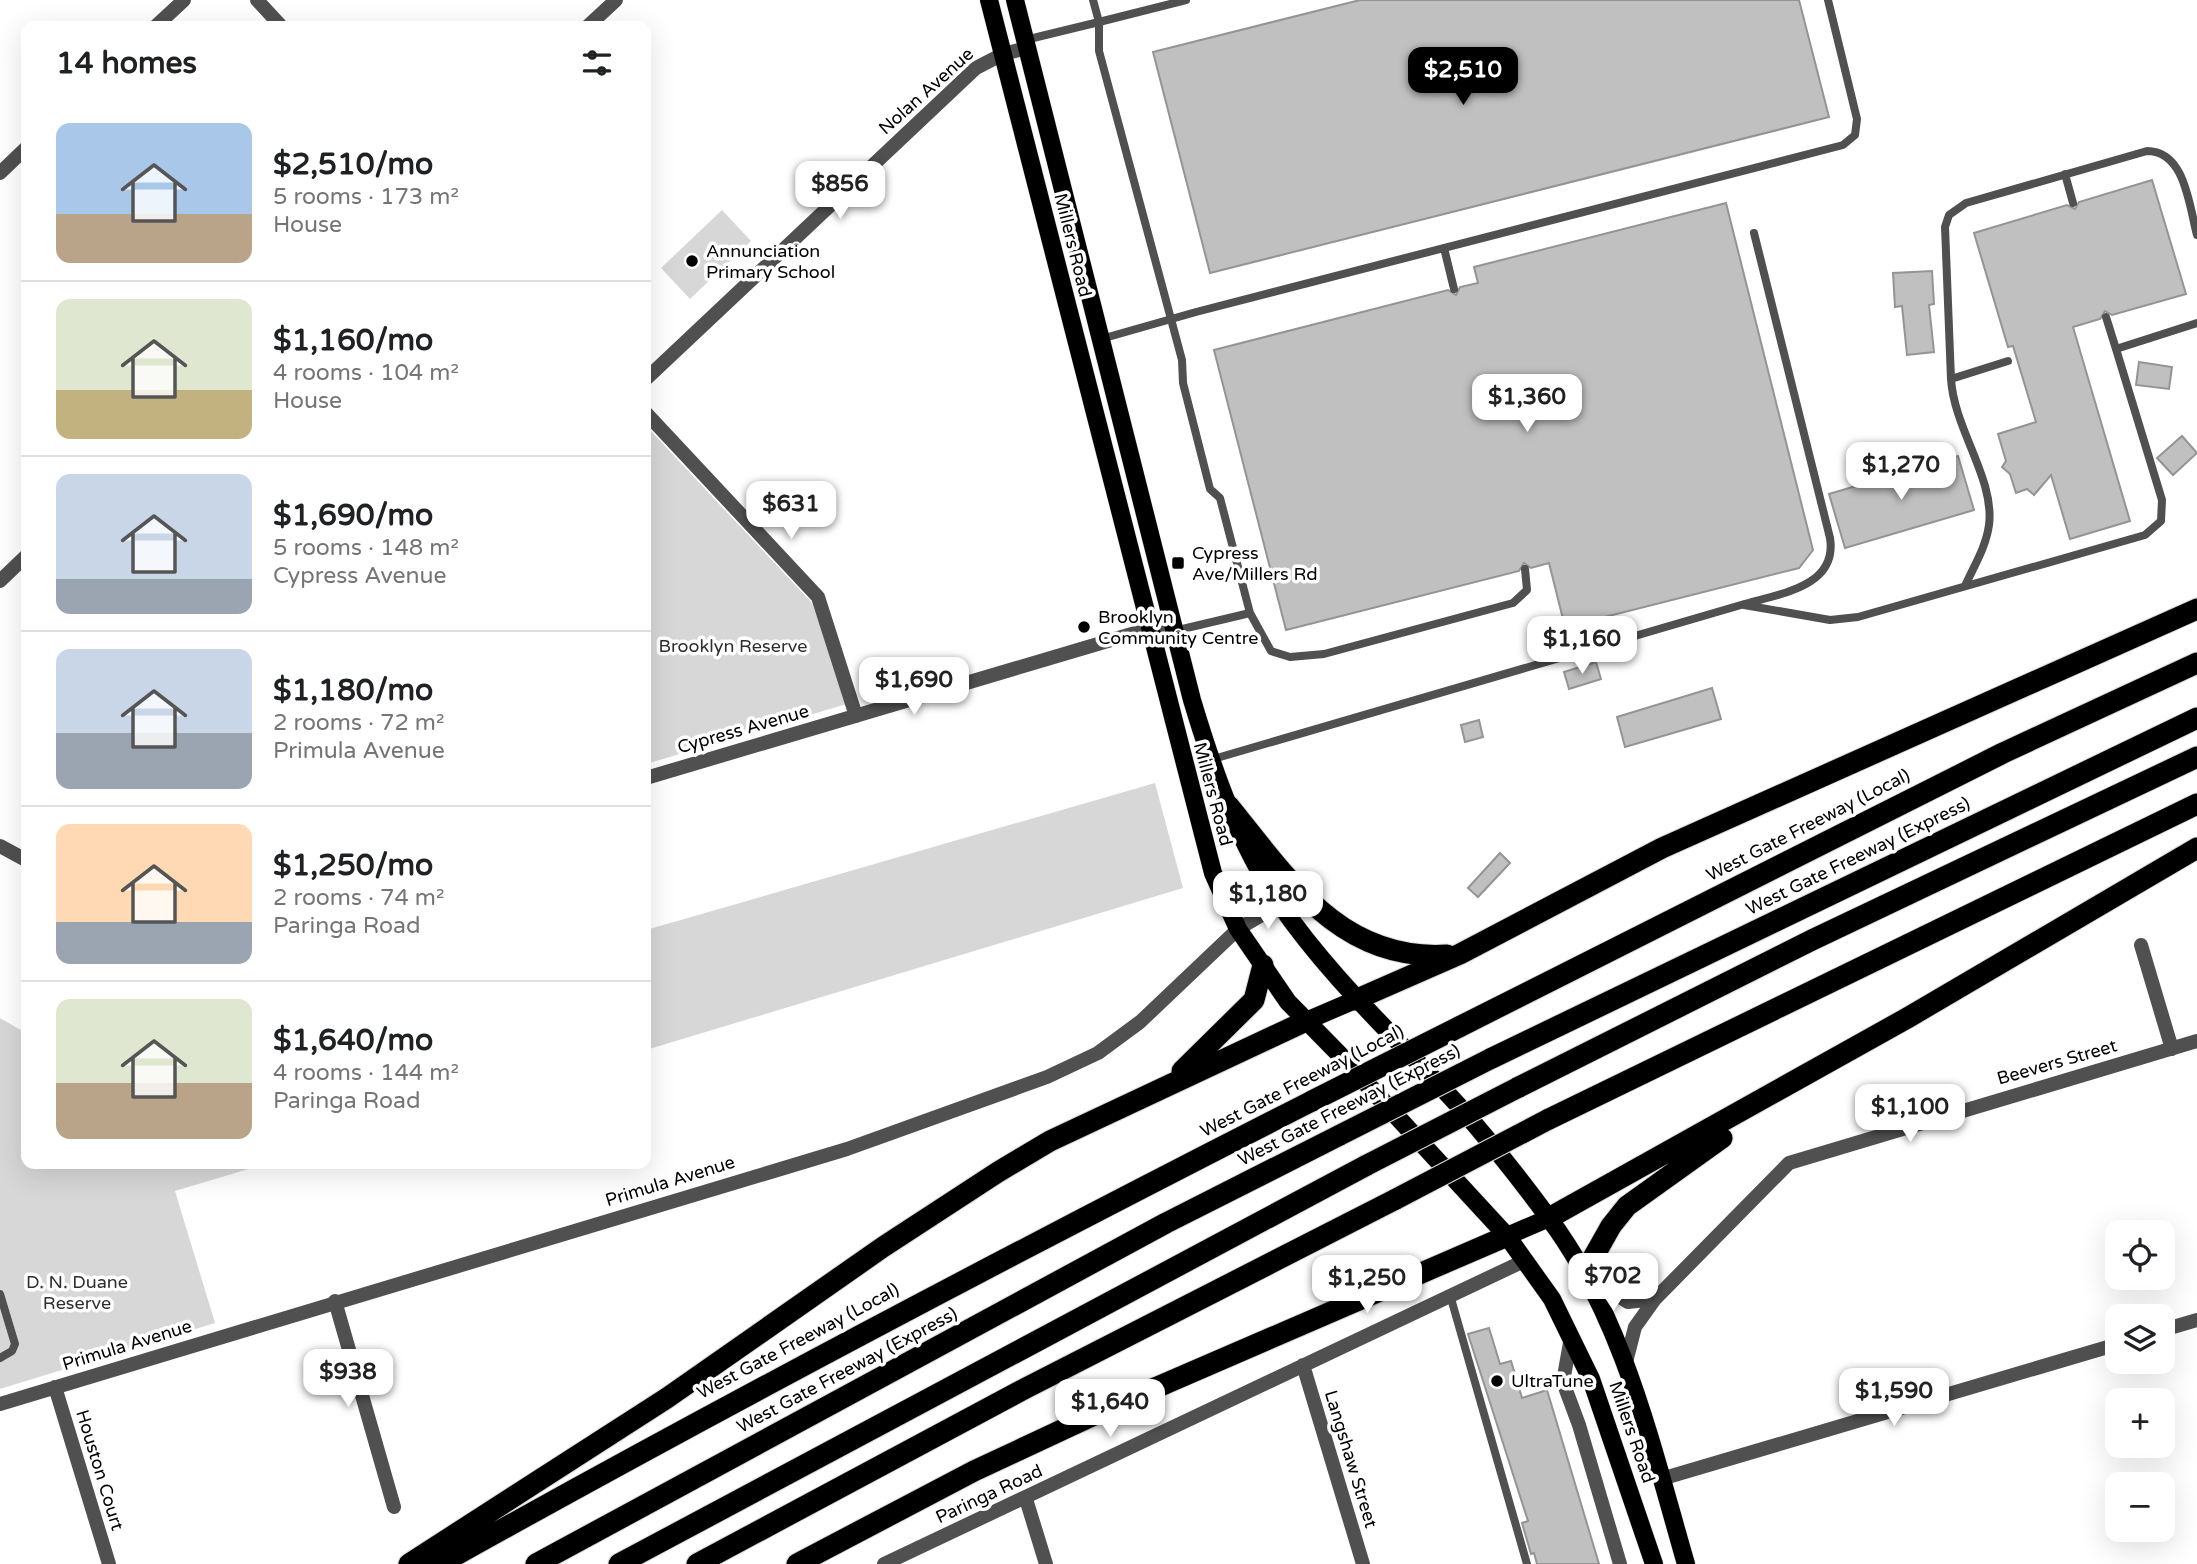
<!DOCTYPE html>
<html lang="en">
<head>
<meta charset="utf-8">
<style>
  :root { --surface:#fff; --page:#f2f2f2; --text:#202124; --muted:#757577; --line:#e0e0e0; --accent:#000 }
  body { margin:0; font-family:"Varela Round",sans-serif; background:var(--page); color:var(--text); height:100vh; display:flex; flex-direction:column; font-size:26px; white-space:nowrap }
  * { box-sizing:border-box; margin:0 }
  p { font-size:23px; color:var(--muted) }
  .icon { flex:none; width:38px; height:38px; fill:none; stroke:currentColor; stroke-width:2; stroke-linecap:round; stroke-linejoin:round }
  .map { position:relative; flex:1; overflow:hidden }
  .side { position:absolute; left:21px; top:21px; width:630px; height:1148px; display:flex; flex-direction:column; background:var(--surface); border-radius:14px; box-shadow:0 7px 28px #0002 }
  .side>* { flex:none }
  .buttons { position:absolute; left:2105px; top:1220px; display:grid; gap:14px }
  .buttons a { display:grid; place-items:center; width:70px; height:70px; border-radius:14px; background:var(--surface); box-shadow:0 7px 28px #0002; font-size:35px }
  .price { position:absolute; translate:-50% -60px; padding:0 16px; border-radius:14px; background:#fff; color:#222; font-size:23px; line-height:46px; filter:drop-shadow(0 2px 4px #0008) }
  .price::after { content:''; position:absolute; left:50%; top:42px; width:21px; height:16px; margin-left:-10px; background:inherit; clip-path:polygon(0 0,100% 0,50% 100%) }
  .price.current { background:var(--accent); color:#fff }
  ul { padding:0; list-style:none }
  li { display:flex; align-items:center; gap:21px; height:175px; padding:0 35px }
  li+li { border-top:2px solid var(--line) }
  li span { display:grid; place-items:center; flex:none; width:196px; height:140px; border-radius:14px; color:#555 }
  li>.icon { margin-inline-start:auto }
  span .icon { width:84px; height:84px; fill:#fffc; stroke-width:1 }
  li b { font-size:30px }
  h2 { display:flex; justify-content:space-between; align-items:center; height:84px; padding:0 35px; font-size:30px }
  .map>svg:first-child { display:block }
  .green { fill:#d7d7d7 }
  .building { fill:#c0c0c0; stroke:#949494; stroke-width:2 }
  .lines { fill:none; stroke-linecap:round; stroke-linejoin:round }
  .primary-casing { stroke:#dbdbdb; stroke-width:19 }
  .motorway-casing { stroke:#dbdbdb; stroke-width:23 }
  .service { stroke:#505050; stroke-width:8 }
  .minor { stroke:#505050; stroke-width:14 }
  .primary { stroke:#000; stroke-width:18 }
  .motorway { stroke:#000; stroke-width:21 }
  .motorway-bridge-casing { stroke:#dbdbdb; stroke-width:23; stroke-linecap:butt }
  .motorway-bridge { stroke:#000; stroke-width:21 }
  .poi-dot { fill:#000; stroke:#fff; stroke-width:2.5 }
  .labels { text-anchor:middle; stroke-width:7; stroke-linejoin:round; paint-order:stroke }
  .street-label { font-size:18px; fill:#000; stroke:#fff }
  .poi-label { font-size:18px; fill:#000; stroke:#fff; text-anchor:start }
  .park-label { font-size:18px; fill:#2e2e2e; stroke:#fff }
</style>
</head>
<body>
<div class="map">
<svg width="2197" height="1564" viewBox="0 0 2197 1564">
  <rect width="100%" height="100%" fill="#fff"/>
  <path class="green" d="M 722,210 L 751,241 L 690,299 L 661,268 Z
    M 646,426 L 812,603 L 850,703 L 646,764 Z
    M 1155,783 L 1183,888 L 646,1050 L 646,930 Z
    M 0,1018 L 26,1033 L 26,1164 L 265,1164 L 175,1191 L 215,1323 L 0,1389 Z"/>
  <path class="building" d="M 1360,0 L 1799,0 L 1829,117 L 1210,273 L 1153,52 Z
    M 2152,180 L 2186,294 L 2112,315 L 2105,311 L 2100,319 L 2073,327 L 2130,521 L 2070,539 L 2051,475 L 2034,495 L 2027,489 L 2016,493 L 2010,474 L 2002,467 L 2006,461 L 1998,434 L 2036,422 L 2013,346 L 2008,347 L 1974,233 L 2067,205 L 2075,209 L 2079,202 Z
    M 1726,203 L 1813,550 L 1799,568 L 1565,627 L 1549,563 L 1531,568 L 1524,563 L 1519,571 L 1286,630 L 1214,350 L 1448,290 L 1456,295 L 1460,287 L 1478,283 L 1474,267 Z
    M 1932,271 L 1934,304 L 1929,305 L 1934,352 L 1907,355 L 1902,306 L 1895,307 L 1893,273 Z
    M 2139,362 L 2172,367 L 2169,389 L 2136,385 Z
    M 2182,436 L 2197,453 L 2173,475 L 2157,458 Z
    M 1958,456 L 1974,510 L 1845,548 L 1829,494 Z
    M 1596,662 L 1601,679 L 1569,689 L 1564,672 Z
    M 1712,688 L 1721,719 L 1625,747 L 1617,717 Z
    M 1479,720 L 1483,737 L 1465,742 L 1461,725 Z
    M 1500,853 L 1510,863 L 1478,897 L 1468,888 Z
    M 1489,1328 L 1500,1364 L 1511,1361 L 1522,1398 L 1547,1390 L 1599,1564 L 1537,1564 L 1534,1553 L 1531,1554 L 1522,1523 L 1528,1521 L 1468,1334 Z"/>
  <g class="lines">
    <defs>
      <path id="primary" d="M 989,0 L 1213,873 L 1238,929 L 1288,1002 L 1342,1057 L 1507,1236 L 1552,1299 L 1591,1379 L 1654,1564
        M 1015,0 L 1192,700 C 1213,770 1238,842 1279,903 C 1331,979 1397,1038 1458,1105 C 1489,1140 1520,1179 1548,1217 C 1623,1316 1652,1447 1686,1564
        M 1306,1021 L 1355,1000
        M 1507,1236 L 1549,1218"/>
      <path id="motorway" d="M 1229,806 C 1288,879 1341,962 1447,955
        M 1355,1000 L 1460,954 L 1662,848 L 2197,609
        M 1459,1027 L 2003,753 L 2197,663
        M 1490,1059 L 2197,718
        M 1182,1071 L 1254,1000 L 1263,965
        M 1517,1088 L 1812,940 L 2197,757
        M 1547,1120 L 2197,804
        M 1549,1218 L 1909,1017 L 2197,848
        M 1584,1274 L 1611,1226 L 1627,1206 L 1722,1138
        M 409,1564 L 667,1398 L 883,1247 L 998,1172 L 1050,1141 L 1306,1021
        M 440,1564 C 728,1403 1019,1250 1312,1101
        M 536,1564 L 1166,1223 L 1340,1135
        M 619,1564 L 1367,1165
        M 697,1564 L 1026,1388 L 1396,1199
        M 797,1564 L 974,1471 L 1109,1408 L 1507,1236"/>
    </defs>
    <use href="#primary" class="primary-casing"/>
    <use href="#motorway" class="motorway-casing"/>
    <path class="service" d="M 1186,0 L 1099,22 L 1099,51 L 1182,360 L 1183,383 L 1210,489 L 1220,498 L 1250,613 L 1271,651 L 1290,657 L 1324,654 L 1513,603 L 1527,590 L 1525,569
      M 1025,40 L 1099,22 L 1093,0
      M 2065,174 L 2073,203
      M 1444,248 L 1454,289
      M 2106,317 L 2116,349
      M 1101,339 L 1196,312 L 1843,145 L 1855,135 L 1857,119 L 1828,0
      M 1951,379 L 1945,227 L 1949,215 L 1966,203 L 2147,151 C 2185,151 2189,205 2197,235
      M 1965,586 C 1974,566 1986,547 1989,525 C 1995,479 1954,429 1951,379 L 2008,361
      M 1744,605 L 1830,620 L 1858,617 L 2145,535 L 2161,521 L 2162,500 L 2116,349 L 2197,323
      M 1174,631 L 1250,613
      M 1210,760 L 1741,605 C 1777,594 1838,588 1830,538 L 1754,233
      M 0,1294 L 15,1344 L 12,1351 L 0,1358
      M 1450,1295 L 1527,1564"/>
    <path class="minor" d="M 257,0 L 281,26
      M 156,26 L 184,0
      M 588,26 L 616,0
      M 0,173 L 26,148
      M 646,379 L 976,68 L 1003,54 L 1027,48
      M 646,413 L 818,597 L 856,716
      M 0,581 L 26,556
      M 646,778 L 1172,622
      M 0,846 L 26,860
      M 2141,945 L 2172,1049
      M 1587,1276 L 1628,1302 L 1655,1299
      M 335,1301 L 394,1507
      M 2163,1330 L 2197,1320
      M 1571,1337 L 1563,1382 L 1579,1425 L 1620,1564
      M 1303,1365 L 1363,1564
      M 1625,1366 L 1635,1327 L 1655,1299 L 1789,1163 L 2197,1041
      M 55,1387 L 109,1564
      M 0,1404 L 847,1149 L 1047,1077 L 1098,1053 L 1140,1022 L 1238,929 L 1299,893
      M 1661,1479 L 2118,1344
      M 1026,1499 L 1046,1564
      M 884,1564 L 1526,1260"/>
    <use href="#primary" class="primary"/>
    <use href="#motorway" class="motorway"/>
    <defs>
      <path id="motorway-bridge" d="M 1312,1101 L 1459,1027
        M 1340,1135 L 1490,1059
        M 1367,1165 L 1517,1088
        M 1396,1199 L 1547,1120"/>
    </defs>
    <use href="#motorway-bridge" class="motorway-bridge-casing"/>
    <use href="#motorway-bridge" class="motorway-bridge"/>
  </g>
  <g class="poi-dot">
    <circle cx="692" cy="261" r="7"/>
    <rect x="1171" y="556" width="14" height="14" rx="3.5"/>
    <circle cx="1084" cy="627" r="7"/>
    <circle cx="1497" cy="1381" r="7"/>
  </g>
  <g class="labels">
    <g class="street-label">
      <text transform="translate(926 91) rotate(-42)" y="6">Nolan Avenue</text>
      <text transform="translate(1073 245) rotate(76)" y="6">Millers Road</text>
      <text transform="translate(743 729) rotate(-16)" y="6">Cypress Avenue</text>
      <text transform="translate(1213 794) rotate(75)" y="6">Millers Road</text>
      <text transform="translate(1808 825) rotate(-27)" y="6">West Gate Freeway (Local)</text>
      <text transform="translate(1858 856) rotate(-26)" y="6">West Gate Freeway (Express)</text>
      <text transform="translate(2057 1062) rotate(-16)" y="6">Beevers Street</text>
      <text transform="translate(1302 1081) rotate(-27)" y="6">West Gate Freeway (Local)</text>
      <text transform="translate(1349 1105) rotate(-27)" y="6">West Gate Freeway (Express)</text>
      <text transform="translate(670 1181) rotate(-17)" y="6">Primula Avenue</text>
      <text transform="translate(798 1341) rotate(-28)" y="6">West Gate Freeway (Local)</text>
      <text transform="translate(127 1345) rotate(-17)" y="6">Primula Avenue</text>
      <text transform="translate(847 1370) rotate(-28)" y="6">West Gate Freeway (Express)</text>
      <text transform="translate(1632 1432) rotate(71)" y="6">Millers Road</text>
      <text transform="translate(1351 1459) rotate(73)" y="6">Langshaw Street</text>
      <text transform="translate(100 1470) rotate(73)" y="6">Houston Court</text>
      <text transform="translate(989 1494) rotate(-25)" y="6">Paringa Road</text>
    </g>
    <g class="poi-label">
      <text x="706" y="257">Annunciation<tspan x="706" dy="21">Primary School</tspan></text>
      <text x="1192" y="559">Cypress<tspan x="1192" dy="21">Ave/Millers Rd</tspan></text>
      <text x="1098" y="623">Brooklyn<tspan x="1098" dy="21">Community Centre</tspan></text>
      <text x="1511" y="1387">UltraTune</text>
    </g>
    <g class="park-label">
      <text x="733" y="652">Brooklyn Reserve</text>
      <text x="77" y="1288">D. N. Duane<tspan x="77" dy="21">Reserve</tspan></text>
    </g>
  </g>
</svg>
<div class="buttons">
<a><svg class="icon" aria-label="locate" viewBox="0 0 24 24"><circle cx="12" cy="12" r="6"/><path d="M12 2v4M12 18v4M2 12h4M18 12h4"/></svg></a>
<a><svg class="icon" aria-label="layers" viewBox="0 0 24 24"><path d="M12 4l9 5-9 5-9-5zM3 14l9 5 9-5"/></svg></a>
<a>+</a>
<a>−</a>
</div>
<b class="price current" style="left:1463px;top:107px">$2,510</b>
<b class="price" style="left:840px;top:221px">$856</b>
<b class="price" style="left:1527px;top:434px">$1,360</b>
<b class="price" style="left:1901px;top:502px">$1,270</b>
<b class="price" style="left:791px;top:541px">$631</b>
<b class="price" style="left:1582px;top:676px">$1,160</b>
<b class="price" style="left:914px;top:717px">$1,690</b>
<b class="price" style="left:1268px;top:931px">$1,180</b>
<b class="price" style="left:1910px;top:1144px">$1,100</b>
<b class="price" style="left:1613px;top:1313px">$702</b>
<b class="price" style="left:1367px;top:1315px">$1,250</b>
<b class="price" style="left:348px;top:1409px">$938</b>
<b class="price" style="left:1894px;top:1428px">$1,590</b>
<b class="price" style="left:1110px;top:1439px">$1,640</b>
<section class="side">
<h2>14 homes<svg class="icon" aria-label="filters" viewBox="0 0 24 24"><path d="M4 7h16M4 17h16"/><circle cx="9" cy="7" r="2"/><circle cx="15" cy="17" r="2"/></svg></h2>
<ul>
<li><span style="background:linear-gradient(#a9c7e8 65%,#b9a48a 0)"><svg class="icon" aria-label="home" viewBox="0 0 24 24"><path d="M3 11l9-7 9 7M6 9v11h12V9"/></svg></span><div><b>$2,510/mo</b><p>5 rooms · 173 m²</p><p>House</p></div></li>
<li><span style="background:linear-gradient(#dfe7d0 65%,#c2b280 0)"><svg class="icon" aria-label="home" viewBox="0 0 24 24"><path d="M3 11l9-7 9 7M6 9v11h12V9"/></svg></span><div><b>$1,160/mo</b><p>4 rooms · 104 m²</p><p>House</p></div></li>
<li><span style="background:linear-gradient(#c9d6e8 75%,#9aa5b1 0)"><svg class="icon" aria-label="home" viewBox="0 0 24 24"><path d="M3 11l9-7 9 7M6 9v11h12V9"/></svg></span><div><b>$1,690/mo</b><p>5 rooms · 148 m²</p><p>Cypress Avenue</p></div></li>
<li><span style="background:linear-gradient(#c9d6e8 60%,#9aa5b1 0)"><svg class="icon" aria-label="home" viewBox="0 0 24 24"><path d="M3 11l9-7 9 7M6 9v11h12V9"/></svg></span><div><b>$1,180/mo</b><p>2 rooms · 72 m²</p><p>Primula Avenue</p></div></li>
<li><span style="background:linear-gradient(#ffd9b3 70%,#9aa5b1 0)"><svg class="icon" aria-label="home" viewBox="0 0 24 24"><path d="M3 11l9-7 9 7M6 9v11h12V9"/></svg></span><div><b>$1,250/mo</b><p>2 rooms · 74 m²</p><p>Paringa Road</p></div></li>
<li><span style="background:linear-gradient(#dfe7d0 60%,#b9a48a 0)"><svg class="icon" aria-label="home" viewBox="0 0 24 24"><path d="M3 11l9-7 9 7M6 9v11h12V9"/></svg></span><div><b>$1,640/mo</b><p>4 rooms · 144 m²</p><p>Paringa Road</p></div></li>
</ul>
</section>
</div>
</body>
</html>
